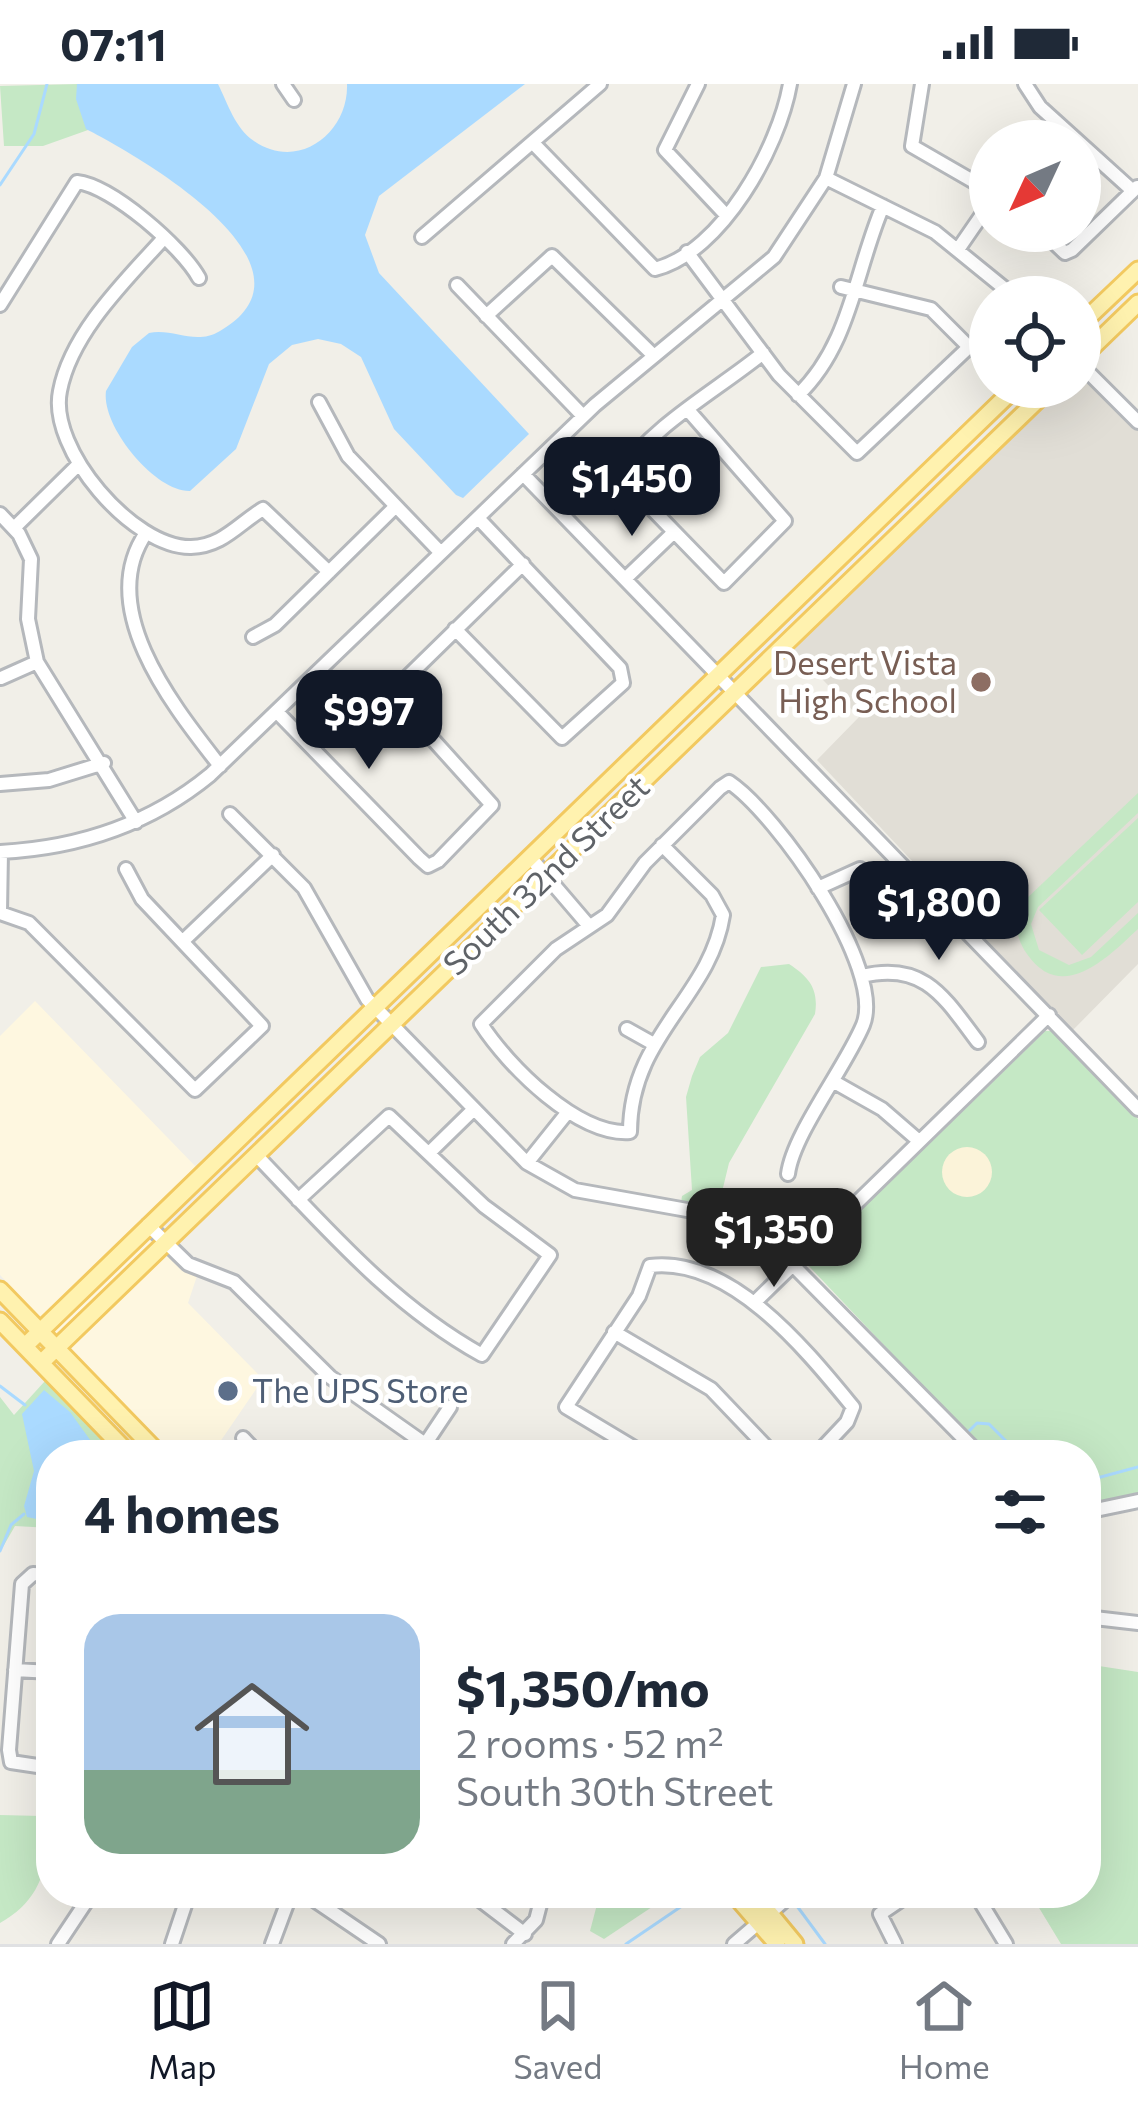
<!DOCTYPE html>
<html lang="en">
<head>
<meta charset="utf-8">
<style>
  :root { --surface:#fff; --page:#f6f6f7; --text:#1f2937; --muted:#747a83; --line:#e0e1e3; --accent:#111827 }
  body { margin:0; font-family:Commissioner,sans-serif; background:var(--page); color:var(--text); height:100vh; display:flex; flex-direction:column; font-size:45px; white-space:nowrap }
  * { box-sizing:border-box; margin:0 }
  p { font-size:39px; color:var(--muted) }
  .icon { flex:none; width:66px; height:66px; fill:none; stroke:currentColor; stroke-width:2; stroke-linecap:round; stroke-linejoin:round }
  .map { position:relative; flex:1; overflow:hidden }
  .panel { position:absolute; left:36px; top:1356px; width:1065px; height:468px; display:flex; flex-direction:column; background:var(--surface); border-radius:48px; box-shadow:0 12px 48px #0002 }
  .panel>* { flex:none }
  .needle { width:78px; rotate:226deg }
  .fabs { position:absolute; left:969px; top:36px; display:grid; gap:24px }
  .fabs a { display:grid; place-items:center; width:132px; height:132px; border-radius:50%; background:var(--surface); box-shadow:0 12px 48px #0002; font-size:60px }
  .price { position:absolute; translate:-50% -102px; padding:0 27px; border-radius:24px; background:var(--accent); color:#fff; font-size:39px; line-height:78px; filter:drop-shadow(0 3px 6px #0008) }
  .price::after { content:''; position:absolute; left:50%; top:72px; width:36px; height:27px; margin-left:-18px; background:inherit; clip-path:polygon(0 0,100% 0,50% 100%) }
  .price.selected { background:#222; color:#fff }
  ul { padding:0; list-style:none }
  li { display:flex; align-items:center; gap:36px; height:300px; padding:0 48px }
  li span { display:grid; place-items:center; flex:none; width:336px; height:240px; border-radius:36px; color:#555 }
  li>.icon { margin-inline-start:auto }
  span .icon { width:144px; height:144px; fill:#fffc; stroke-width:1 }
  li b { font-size:51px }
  h2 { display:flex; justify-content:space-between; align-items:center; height:144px; padding:0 48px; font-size:51px }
  .status { display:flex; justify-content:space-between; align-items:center; height:84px; padding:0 60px; background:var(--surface); direction:ltr }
  .status svg { height:33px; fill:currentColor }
  .tabs { display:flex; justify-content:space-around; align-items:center; height:168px; border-top:3px solid var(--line); background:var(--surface); font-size:33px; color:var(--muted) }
  .tabs a { display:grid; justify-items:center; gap:6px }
  .tabs .selected { color:var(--accent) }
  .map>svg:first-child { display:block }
  .commercial { fill:#fef7e0 }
  .education { fill:#e1ded6 }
  .green { fill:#c5e8c5 }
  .sand { fill:#fbf3d9 }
  .water { fill:#aadaff }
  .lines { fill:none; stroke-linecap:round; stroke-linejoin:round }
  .stream { stroke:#aadaff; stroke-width:3 }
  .minor-casing { stroke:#b5b8bc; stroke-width:18 }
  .major-casing { stroke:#f2c960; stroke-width:21 }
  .minor { stroke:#fff; stroke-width:12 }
  .major { stroke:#fff2af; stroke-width:15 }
  .education-dot { fill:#8d6e63; stroke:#fff; stroke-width:4.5 }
  .service-dot { fill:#5c6f8a; stroke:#fff; stroke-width:4.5 }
  .labels { text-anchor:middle; stroke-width:9; stroke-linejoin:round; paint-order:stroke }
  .education-label { font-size:33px; fill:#785e54; stroke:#fff; text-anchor:end }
  .street-label { font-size:33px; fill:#5f6368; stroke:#fff }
  .service-label { font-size:33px; fill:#4e5e75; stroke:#fff; text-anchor:start }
</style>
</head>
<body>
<div class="status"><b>07:11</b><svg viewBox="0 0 49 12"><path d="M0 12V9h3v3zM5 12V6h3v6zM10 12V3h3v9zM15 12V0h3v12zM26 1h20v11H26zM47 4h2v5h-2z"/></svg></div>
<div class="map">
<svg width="1138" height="1860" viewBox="0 0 1138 1860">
  <rect width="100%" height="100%" fill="#f1efe8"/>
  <path class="commercial" d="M 35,917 L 199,1086 L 140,1144 L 174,1178 L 198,1189 L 188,1219 L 263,1295 L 211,1371 L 169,1371 L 0,1191 L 0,952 Z"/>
  <path class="education" d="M 1080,289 L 1138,347 L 1138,880 L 1072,947 L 817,676 L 859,633 L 790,562 L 944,420 L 1059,303 L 1080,303 Z"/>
  <path class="green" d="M 79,0 L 88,46 L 43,62 L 4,62 L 0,2 Z
    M 1138,709 L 1138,729 L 1038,823 L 1031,840 L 1039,866 L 1069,881 L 1091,873 L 1138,829 L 1138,845 C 1109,872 1062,921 1027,870 C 1015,853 1021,848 1008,832 Z
    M 1138,734 L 1138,818 L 1082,871 L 1039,826 Z
    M 789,880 C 809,893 819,905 815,930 L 729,1079 L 721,1112 L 732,1125 L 726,1135 L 680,1125 L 682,1112 L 692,1106 L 686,1013 L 692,992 L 700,973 L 728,949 L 761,883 Z
    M 1045,947 L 1053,947 L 1138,1035 L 1138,1412 L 1086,1424 L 1086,1371 L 988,1371 L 806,1179 Z
    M 45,1297 L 117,1371 L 51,1371 L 51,1444 L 15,1442 L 0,1468 L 0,1313 L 14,1331 Z
    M 1086,1580 L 1138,1588 L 1138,1860 L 1061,1860 L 1030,1809 L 1086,1809 Z
    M 0,1731 L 42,1732 C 52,1778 43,1815 0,1839 Z
    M 600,1809 L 673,1809 L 604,1855 L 590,1847 Z"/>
  <path class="sand" d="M942 1088a25 25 0 1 1 50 0a25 25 0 1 1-50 0Z"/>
  <path class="water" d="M 77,0 L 218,0 C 228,20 235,44 254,57 C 299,88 349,48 347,0 L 525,0 L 379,112 L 365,151 L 379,189 L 529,350 L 463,414 L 456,411 L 394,345 L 361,273 L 341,260 L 318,255 L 292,261 L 269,280 L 236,365 L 190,407 C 155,408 101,342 106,307 L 132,263 L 149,249 C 174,244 195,262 220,247 C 333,182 135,70 86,45 L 76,15 Z
    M 44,1306 L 70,1328 L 101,1371 L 51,1371 L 51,1438 L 27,1433 L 24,1422 L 34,1387 L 22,1330 Z"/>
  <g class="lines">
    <path class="stream" d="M 0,101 L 34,50 L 47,0
      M 0,1302 L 25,1321
      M 965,1351 L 977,1339 L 989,1340 L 1020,1371
      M 928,1371 L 958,1357
      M 1086,1397 L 1138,1383
      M 0,1467 L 11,1441 L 24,1430
      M 794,1818 L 825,1860
      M 626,1860 L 701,1809"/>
    <defs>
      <path id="minor" d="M 283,0 L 294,16
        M 698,0 L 665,66 L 726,131
        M 922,0 L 912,62 L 990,107
        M 1025,0 L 1040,23 L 1133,107
        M 534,60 L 655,185 C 722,168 779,63 790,0
        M 826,94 L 935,148 L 1015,213
        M 1042,147 L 1065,169 L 1072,166 L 1137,103
        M 422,153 L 600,0
        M 164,154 C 126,196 71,249 60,307 C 48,365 133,464 191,463 C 223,462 238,440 263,425 L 329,488
        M 959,164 L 990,119
        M 687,168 L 779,291 L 857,369 L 969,263 L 931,225 L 841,203
        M 457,201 L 583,332
        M 0,221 L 77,98 C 112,102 182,163 199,194
        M 486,232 L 552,172 L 653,271
        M 1080,280 L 1138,338
        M 798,311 C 851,260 855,187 883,122
        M 319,318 L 348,372 L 441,469
        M 688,326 L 785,437 L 724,499 L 619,391 C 654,340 716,307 763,269
        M 523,390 L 1138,1025
        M 0,430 L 19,450 L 31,475 L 28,535 L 37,578 L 136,738
        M 14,444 L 78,381
        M 146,449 C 94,525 175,624 220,682
        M 625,495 L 672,450
        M 455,545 L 562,654 L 623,599 L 620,584 L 478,434
        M 253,553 L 275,541 L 396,422
        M 1,594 L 37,578
        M 277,628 L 419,774 L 428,782 L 438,777 L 492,721 L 391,609 L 523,480
        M 0,700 L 49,696 L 104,679
        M 230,730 L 304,804 L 367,915 L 527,1079 L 575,1106 L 715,1131 L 768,1156 L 980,1371
        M 662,761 L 712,811 L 723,831 C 710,914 630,951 630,1048 C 578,1052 508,982 481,940 L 556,865 L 607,831 L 645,779 L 720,704 L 729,698 C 777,730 886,885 863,941 C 845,984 793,1050 788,1090
        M 0,768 C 78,764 149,741 210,691 L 595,321 L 774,173 L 826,94 L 854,0
        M 530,773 L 589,842
        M 818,804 L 860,785
        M 0,828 L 1,768
        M 0,829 L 29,839 L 195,1006 L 262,942 L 142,815 L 126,785
        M 183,857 L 273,771
        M 862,892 C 924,877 944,913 978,958
        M 627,945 L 652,959
        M 836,999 L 882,1025 L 919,1057
        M 430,1068 L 474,1025
        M 257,1072 C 327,1145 392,1221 482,1271 L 550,1171 L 484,1122 L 389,1032 L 298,1116
        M 527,1079 L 567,1029
        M 148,1141 L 188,1180 L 234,1198 L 330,1293 L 425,1360
        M 754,1219 L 1049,931
        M 614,1248 L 711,1305 L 774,1371
        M 243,1354 L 259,1371
        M 418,1371 L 450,1323
        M 646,1371 L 566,1323 L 639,1212 L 650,1182 C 731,1172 806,1266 853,1323 L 847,1338 L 816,1371
        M 1086,1428 L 1138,1417
        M 51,1491 L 33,1490 L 22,1500 L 9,1666 L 11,1678 L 51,1684
        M 1086,1533 L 1138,1539
        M 15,1586 L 51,1588
        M 304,1809 L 379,1860
        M 471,1809 L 525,1850
        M 975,1809 L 1006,1860
        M 58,1860 L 92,1809
        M 172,1860 L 189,1809
        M 272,1860 L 291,1809
        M 513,1860 L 536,1836 L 543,1809
        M 734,1860 L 793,1809
        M 895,1860 L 880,1830 L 911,1809"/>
      <path id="major" d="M 1080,241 L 1138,186
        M 1080,275 L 1138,219
        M 0,1206 L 160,1371
        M 0,1237 L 130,1371
        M 25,1262 L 1016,303
        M 41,1279 L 1051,303
        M 733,1809 L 777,1860
        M 753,1809 L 795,1860"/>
    </defs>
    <use href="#minor" class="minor-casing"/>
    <use href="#major" class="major-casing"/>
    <use href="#minor" class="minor"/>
    <use href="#major" class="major"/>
  </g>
  <circle class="education-dot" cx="981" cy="598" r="12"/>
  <circle class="service-dot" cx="228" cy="1307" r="12"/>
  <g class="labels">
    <g class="education-label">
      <text x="957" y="591">Desert Vista<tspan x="957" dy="38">High School</tspan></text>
    </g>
    <g class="street-label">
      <text transform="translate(546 791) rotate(-44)" y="12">South 32nd Street</text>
    </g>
    <g class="service-label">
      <text x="252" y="1319">The UPS Store</text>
    </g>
  </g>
</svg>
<div class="fabs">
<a><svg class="needle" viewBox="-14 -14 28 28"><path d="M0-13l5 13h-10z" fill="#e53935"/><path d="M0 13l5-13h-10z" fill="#747a83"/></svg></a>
<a><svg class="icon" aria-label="locate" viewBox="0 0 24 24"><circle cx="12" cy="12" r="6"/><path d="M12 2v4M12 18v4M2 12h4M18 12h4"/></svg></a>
</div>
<b class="price" style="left:632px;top:455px">$1,450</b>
<b class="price" style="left:369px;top:688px">$997</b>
<b class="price" style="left:939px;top:879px">$1,800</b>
<b class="price selected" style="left:774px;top:1206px">$1,350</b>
<section class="panel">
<h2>4 homes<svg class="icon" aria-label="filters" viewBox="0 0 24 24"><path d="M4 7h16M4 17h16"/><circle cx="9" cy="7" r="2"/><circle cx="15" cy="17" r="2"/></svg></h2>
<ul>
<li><span style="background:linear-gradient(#a9c7e8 65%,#7fa58c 0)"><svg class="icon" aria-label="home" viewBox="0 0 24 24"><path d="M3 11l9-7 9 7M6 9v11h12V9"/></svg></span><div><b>$1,350/mo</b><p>2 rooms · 52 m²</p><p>South 30th Street</p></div></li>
</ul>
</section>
</div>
<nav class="tabs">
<a class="selected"><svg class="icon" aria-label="map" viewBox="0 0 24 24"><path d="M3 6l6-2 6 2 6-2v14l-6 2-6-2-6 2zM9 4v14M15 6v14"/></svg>Map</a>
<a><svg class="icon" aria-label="saved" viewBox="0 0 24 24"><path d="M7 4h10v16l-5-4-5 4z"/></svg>Saved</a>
<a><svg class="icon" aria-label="home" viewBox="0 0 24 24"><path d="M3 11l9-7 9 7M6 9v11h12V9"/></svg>Home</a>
</nav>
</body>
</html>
